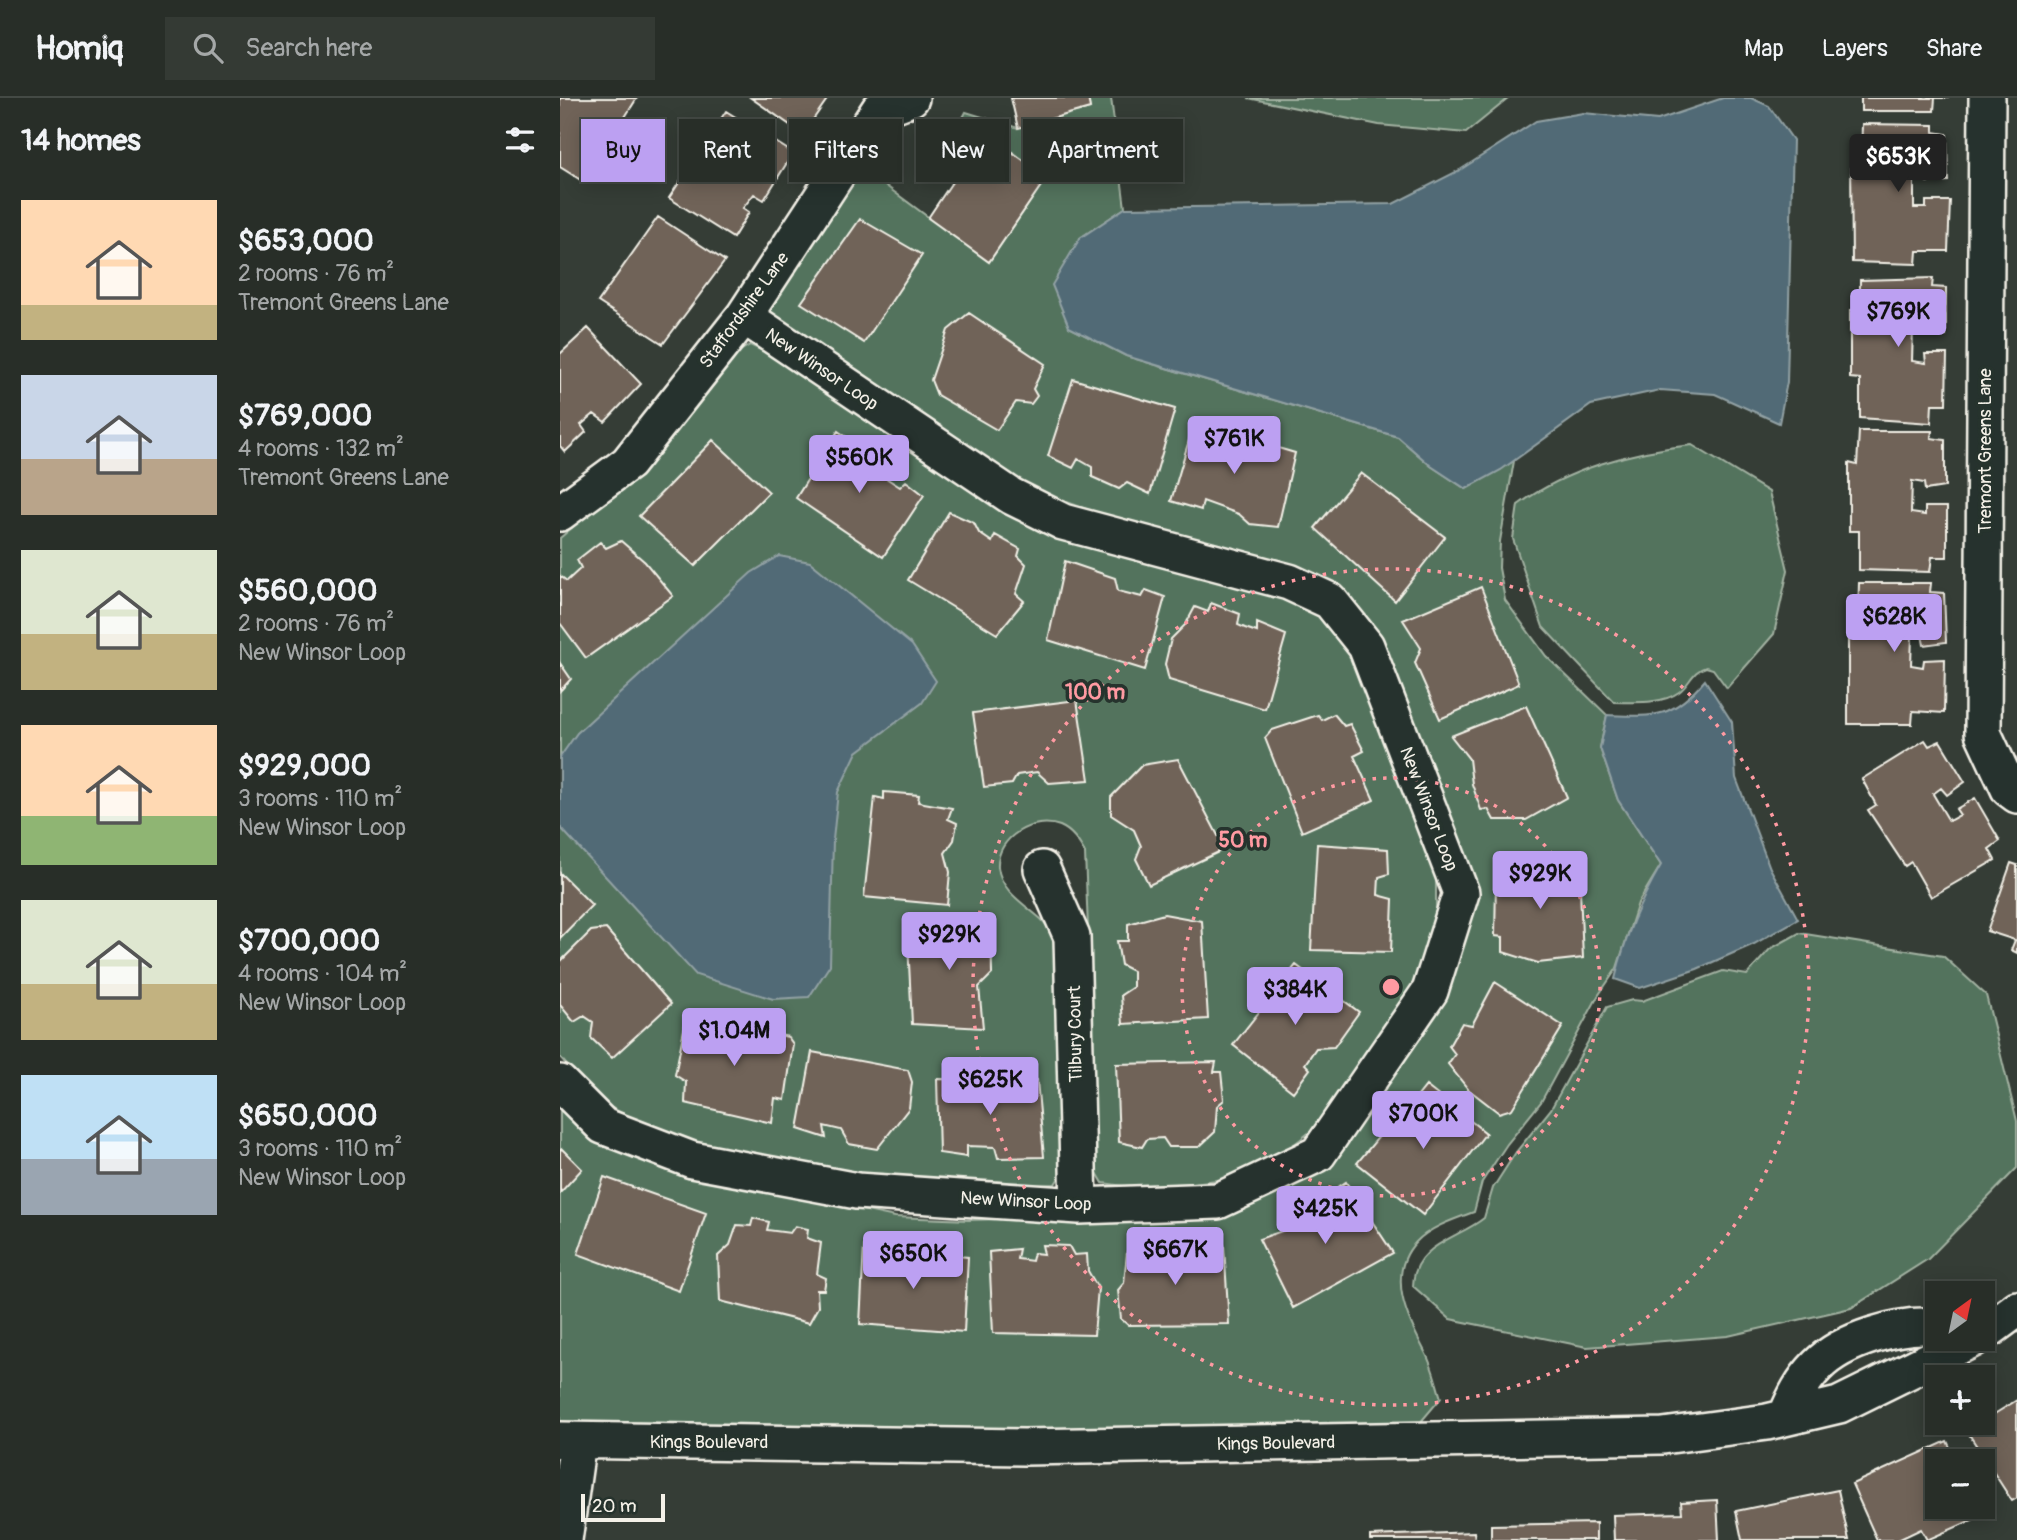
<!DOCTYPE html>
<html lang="en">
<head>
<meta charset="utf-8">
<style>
  :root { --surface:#282e28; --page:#343a34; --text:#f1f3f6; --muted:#a5a8a8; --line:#444a45; --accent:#bca0f2 }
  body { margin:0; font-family:Pangolin,sans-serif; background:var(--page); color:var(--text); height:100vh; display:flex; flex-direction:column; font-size:26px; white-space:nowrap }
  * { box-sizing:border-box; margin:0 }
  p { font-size:23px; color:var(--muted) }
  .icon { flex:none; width:38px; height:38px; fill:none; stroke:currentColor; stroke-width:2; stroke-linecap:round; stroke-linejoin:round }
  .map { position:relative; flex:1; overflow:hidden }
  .side { display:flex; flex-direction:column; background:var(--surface); width:560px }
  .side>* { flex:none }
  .hud { position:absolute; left:21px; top:21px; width:665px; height:63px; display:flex; gap:14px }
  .needle { width:46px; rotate:33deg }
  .controls { position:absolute; left:1365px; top:1183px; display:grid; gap:14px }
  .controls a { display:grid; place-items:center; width:70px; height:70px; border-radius:0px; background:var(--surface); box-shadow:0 4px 18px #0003,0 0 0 2px var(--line); font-size:35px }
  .scale { position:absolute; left:21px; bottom:18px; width:84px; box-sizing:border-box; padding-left:7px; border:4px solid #f4f1e8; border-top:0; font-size:19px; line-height:24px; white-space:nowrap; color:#f4f1e8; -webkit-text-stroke:5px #26332d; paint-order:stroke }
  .price { position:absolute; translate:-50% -60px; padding:0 16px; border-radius:7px; background:var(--accent); color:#111; font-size:23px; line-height:46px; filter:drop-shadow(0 2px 4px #0008) }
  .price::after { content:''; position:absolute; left:50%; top:42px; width:21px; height:16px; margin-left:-10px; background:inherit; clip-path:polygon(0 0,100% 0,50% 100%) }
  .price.active { background:#222; color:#fff }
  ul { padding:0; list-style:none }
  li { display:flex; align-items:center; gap:21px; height:175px; padding:0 21px }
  li span { display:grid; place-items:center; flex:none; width:196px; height:140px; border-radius:0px; color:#555 }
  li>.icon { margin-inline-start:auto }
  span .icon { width:84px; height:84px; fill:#fffc; stroke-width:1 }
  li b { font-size:30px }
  h2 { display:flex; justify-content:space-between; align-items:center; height:84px; padding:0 21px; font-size:30px }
  .tag { padding:0 24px; border-radius:0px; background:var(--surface); box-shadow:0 4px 18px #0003,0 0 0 2px var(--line); font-size:24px; line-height:63px }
  .tag.active { background:var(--accent); color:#111 }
  header { display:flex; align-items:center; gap:42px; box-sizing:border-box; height:98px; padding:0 35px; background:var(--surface); border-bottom:2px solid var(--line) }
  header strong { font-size:33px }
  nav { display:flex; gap:38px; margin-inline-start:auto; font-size:24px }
  .search { width:490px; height:63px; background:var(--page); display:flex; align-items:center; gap:18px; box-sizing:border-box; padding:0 24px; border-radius:0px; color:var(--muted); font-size:26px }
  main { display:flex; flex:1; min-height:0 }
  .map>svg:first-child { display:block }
  .green { fill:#52735d; stroke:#a3b2a2; stroke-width:2 }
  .water { fill:#516b76; stroke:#92a1a4; stroke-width:2 }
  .building { fill:#6f6459; stroke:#f4f1e8; stroke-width:2 }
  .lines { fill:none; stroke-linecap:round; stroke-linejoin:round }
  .minor-casing { stroke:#f4f1e8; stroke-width:40 }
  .minor { stroke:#26332d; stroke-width:35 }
  .ring { fill:none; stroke:#ff9aa2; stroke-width:3.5; stroke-dasharray:3.5 7 }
  .labels { text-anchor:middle; stroke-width:7; stroke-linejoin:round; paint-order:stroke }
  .street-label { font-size:18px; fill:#f4f1e8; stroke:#26332d }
  .centre { fill:#ff9aa2; stroke:#26332d; stroke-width:3.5 }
  .ring-label { font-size:21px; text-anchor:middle; font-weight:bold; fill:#ff9aa2; stroke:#26332d; stroke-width:7; stroke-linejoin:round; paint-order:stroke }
</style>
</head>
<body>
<header>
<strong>Homiq</strong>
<div class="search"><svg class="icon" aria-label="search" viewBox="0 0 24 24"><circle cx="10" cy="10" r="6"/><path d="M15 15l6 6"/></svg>Search here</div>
<nav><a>Map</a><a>Layers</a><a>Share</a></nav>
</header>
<main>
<section class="side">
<h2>14 homes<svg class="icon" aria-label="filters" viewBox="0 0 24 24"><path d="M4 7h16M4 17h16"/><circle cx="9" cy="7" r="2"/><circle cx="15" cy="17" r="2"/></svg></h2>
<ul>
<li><span style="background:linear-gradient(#ffd9b3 75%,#c2b280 0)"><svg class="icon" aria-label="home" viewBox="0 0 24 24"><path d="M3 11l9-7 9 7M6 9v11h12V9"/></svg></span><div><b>$653,000</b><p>2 rooms · 76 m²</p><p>Tremont Greens Lane</p></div></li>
<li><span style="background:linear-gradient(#c9d6e8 60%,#b9a48a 0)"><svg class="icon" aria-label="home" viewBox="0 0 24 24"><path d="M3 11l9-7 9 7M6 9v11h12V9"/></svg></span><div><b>$769,000</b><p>4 rooms · 132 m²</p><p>Tremont Greens Lane</p></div></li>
<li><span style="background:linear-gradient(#dfe7d0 60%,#c2b280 0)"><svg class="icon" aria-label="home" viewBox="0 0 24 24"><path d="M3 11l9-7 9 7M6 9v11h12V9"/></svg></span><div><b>$560,000</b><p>2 rooms · 76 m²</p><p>New Winsor Loop</p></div></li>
<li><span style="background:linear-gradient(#ffd9b3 65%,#8fb573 0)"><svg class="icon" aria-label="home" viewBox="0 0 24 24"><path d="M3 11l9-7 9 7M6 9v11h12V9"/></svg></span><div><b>$929,000</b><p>3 rooms · 110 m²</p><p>New Winsor Loop</p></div></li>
<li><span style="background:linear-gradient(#dfe7d0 60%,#c2b280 0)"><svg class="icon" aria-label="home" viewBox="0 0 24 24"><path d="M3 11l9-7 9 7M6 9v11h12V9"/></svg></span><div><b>$700,000</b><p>4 rooms · 104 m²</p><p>New Winsor Loop</p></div></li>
<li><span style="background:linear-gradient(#bfe0f5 60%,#9aa5b1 0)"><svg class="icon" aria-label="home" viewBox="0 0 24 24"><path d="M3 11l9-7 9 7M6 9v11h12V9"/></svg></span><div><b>$650,000</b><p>3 rooms · 110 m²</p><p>New Winsor Loop</p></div></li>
</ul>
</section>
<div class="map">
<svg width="1457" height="1442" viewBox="0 0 1457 1442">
  <rect width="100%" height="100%" fill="#353d36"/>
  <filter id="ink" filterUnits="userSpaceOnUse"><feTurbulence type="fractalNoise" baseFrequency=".0143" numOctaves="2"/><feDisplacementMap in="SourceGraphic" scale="14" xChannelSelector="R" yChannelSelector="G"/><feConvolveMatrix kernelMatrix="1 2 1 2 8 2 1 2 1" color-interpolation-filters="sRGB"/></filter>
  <g filter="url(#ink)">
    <path class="green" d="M 528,0 L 551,0 L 565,110 L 520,140 L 509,229 L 566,258 L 838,339 L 871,368 L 906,391 L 954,363 L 940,443 L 939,470 L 945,502 L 986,558 L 1047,617 L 1040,650 L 1058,702 L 1101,767 L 1078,805 L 1057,870 L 1038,898 L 981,1004 L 947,1046 L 922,1084 L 914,1114 C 895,1121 870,1129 856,1144 C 825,1177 848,1221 865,1254 C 873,1268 876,1285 881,1300 L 859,1326 L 347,1335 L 0,1329 L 0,1001 L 199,1090 L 335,1119 L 409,1122 L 583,1116 L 791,1029 L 863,937 L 887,897 L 907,785 L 893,724 L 816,535 L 607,435 L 526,411 L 477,393 L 434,369 L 220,229 L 208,212 L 292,70 L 303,71 L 429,164 L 487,79 L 426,35 L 420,43 L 398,29 L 406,14 L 458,30 L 530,10 Z
      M 688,0 L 949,0 L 906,35 L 819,27 Z
      M 190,247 L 220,261 L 324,330 L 659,478 L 761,514 L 787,543 L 865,734 L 876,779 L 876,822 L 852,901 L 760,1026 L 714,1062 L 665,1081 L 617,1087 L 563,1088 L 543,1085 L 533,1068 L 533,958 L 525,755 C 519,744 512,733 500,728 C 474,718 436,739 438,769 C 441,794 466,807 482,822 C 489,829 494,840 500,849 L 505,1070 L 495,1086 L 381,1092 L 116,1043 L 48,1008 L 20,983 L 0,959 L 0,440 L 102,353 L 180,253 Z
      M 1132,347 L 1209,394 L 1228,472 L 1214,536 L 1167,590 L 1153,571 L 1146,569 C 1132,573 1130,586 1119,594 C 1101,607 1074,604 1054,604 L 983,529 L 953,441 L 958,407 C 1007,371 1072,353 1132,347 Z
      M 1239,835 L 1383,858 L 1426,897 L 1457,1023 L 1457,1070 L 1368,1161 L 1291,1210 L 1168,1238 L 1027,1249 L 890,1221 L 853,1188 C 854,1146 898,1141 924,1120 L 933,1090 L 956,1054 L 991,1011 L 1047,909 L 1072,902 L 1082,903 L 1163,873 L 1187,877 L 1210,851 Z"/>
    <path class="water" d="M 1163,0 L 1191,0 L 1209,8 L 1233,42 L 1227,284 L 1219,325 L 1155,296 L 1100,292 L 1031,307 L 941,372 L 906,391 L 871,368 L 838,339 L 566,258 L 509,229 L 492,187 L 520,140 L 565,110 L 833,106 L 900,72 L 976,23 L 1023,15 L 1098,22 Z
      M 219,458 L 250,464 L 352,547 L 376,583 L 362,605 L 297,654 L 278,694 L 273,742 L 270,867 L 249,899 L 213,901 L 136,877 L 0,729 L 0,659 L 17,635 L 191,475 Z
      M 1145,582 L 1172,624 L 1176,680 L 1210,770 L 1238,821 L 1194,846 L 1137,871 L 1080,890 L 1055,881 C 1066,837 1078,807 1101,767 L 1058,702 L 1040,650 L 1047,617 C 1095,619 1112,621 1145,582 Z"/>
    <path class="building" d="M 0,0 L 77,0 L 24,84 L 0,69 Z
      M 191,0 L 268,0 L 243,36 Z
      M 451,0 L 528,0 L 530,10 L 458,30 Z
      M 1301,0 L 1389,0 L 1375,0 L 1374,13 L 1301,13 Z
      M 166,13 L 233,55 L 204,102 L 194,96 L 183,110 L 189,114 L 173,140 L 109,100 Z
      M 1302,26 L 1374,27 L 1374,34 L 1387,36 L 1388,83 L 1367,84 L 1367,77 L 1354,78 L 1354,110 L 1366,110 L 1366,103 L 1390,103 L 1388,153 L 1357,153 L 1356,166 L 1292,164 L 1291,60 L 1301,60 Z
      M 425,35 L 487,79 L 429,164 L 368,120 Z
      M 98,119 L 165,163 L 103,246 L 38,204 Z
      M 300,121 L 362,157 L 304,245 L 241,205 Z
      M 1373,180 L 1372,189 L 1386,190 L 1386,238 L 1365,238 L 1364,230 L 1353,230 L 1352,263 L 1366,265 L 1365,256 L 1387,256 L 1386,306 L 1372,306 L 1371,325 L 1300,320 L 1300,281 L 1290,280 L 1290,212 L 1300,212 L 1300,182 Z
      M 409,215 L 485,266 L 473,291 L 477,298 L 471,306 L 456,304 L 437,332 L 377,297 L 371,282 L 388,232 Z
      M 28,230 L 81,286 L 45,324 L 34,316 L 21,327 L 26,334 L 5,354 L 0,348 L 0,256 Z
      M 513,281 L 615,311 L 590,396 L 567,385 L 559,391 L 532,379 L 532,369 L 518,361 L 513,370 L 488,358 Z
      M 634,325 L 735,355 L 718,429 L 690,426 L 679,416 L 643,403 L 641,412 L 611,403 Z
      M 278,333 L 330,369 L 323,378 L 340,389 L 346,383 L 364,397 L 323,459 L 236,400 Z
      M 1299,333 L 1372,333 L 1371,340 L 1385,342 L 1385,389 L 1365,392 L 1364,385 L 1352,383 L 1351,415 L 1365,417 L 1365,409 L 1387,409 L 1387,459 L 1372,459 L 1370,474 L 1299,472 L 1299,433 L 1289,433 L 1289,365 L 1297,367 Z
      M 153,342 L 209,394 L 135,468 L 79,418 Z
      M 801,375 L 885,439 L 835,503 L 755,430 Z
      M 389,414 L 414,425 L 419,435 L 432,444 L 435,437 L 460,451 L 458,458 L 466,466 L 456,496 L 464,503 L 437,536 L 348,482 Z
      M 61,443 L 85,464 L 113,498 L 26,560 L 0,525 L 0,478 L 7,483 L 21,470 L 17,462 L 40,444 L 46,450 Z
      M 505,463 L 555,480 L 558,493 L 582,499 L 586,492 L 605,499 L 585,572 L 488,542 Z
      M 1299,485 L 1371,485 L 1370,494 L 1384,495 L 1386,544 L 1364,547 L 1362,537 L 1352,537 L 1351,567 L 1363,569 L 1364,562 L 1385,561 L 1384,615 L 1353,613 L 1352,626 L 1288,626 L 1288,519 L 1298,518 Z
      M 921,489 L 959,586 L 880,621 L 855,565 L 861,550 L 843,522 Z
      M 651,505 L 680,516 L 678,527 L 685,530 L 697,534 L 697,525 L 726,537 L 705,611 L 609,582 L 605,566 L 611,541 L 626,526 L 635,509 L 648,514 Z
      M 0,565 L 11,581 L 0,593 Z
      M 517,602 L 529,682 L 489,685 L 477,674 L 457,677 L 452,686 L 424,689 L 413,615 Z
      M 966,608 L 1007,699 L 966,722 L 934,722 L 928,711 L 921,712 L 912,686 L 909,661 L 891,638 Z
      M 774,616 L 784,628 L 790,626 L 804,653 L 794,658 L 814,702 L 742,734 L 705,640 L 712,632 L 758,617 L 762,622 Z
      M 1365,642 L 1369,648 L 1380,643 L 1405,684 L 1387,697 L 1381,690 L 1373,696 L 1389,723 L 1400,717 L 1396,711 L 1415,700 L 1440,743 L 1429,751 L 1435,762 L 1371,799 L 1351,764 L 1345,768 L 1308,712 L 1316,707 L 1302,681 Z
      M 618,661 L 665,751 L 589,787 L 576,761 L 581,748 L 574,732 L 551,717 L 551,699 L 582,667 Z
      M 324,694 L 359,697 L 358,704 L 392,710 L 388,721 L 397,725 L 394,742 L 385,755 L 390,774 L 387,807 L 304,799 L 315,699 L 324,701 Z
      M 757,746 L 828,751 L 829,776 L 819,779 L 818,797 L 833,801 L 831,854 L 751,852 Z
      M 984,759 L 1019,769 L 1023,860 L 978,865 L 943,854 L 943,839 L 935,838 L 936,785 L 944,783 L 946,770 Z
      M 1451,765 L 1457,767 L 1457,855 L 1451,852 L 1455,842 L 1427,833 Z
      M 0,775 L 32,807 L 0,840 Z
      M 604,816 L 642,823 L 648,921 L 563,926 L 561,897 L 573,889 L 573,873 L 561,867 L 557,843 L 568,843 L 568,826 Z
      M 347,824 L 431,824 L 432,876 L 419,889 L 423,930 L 352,926 Z
      M 46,831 L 111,906 L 52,960 L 31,940 L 33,924 L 24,918 L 14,924 L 0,907 L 0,864 L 31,833 Z
      M 736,867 L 799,914 L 774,949 L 756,950 L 745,966 L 750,971 L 733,994 L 673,947 Z
      M 935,884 L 1003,928 L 952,1011 L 939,1015 L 908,991 L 888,966 L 895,956 L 889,948 L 902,925 L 912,927 Z
      M 127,916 L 228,939 L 233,946 L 225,1002 L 215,1000 L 212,1025 L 125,1005 L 126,984 L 115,977 Z
      M 252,954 L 348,972 L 352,984 L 349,1010 L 317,1051 L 289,1046 L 281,1032 L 264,1028 L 266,1040 L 238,1031 Z
      M 656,964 L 654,974 L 661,974 L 664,1002 L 657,1008 L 655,1034 L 639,1049 L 609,1049 L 603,1040 L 587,1041 L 582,1049 L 559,1044 L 556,966 Z
      M 377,981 L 477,982 L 484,1059 L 438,1060 L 435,1049 L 407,1048 L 407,1059 L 379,1055 Z
      M 866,988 L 926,1035 L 863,1117 L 797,1065 L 830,1025 L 842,1033 L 851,1020 L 846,1013 Z
      M 2,1051 L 22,1071 L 0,1095 L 0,1052 Z
      M 44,1079 L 146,1115 L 119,1193 L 18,1156 Z
      M 786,1084 L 833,1155 L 733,1210 L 699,1141 L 745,1125 L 740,1114 Z
      M 193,1120 L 209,1124 L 207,1132 L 230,1135 L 235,1128 L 248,1131 L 247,1140 L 261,1145 L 257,1176 L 266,1180 L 264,1192 L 257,1192 L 258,1209 L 249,1225 L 160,1203 L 158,1158 L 170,1147 L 177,1127 L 191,1128 Z
      M 583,1145 L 614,1146 L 617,1155 L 639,1156 L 633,1148 L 664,1147 L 669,1226 L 568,1227 L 561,1221 L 558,1192 L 564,1185 L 567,1154 L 581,1154 Z
      M 482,1147 L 509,1148 L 514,1157 L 527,1156 L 528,1173 L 538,1190 L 534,1237 L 433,1235 L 429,1154 L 459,1151 L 457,1161 L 472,1163 L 474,1155 L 484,1156 Z
      M 304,1148 L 358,1154 L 355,1163 L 389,1165 L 388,1157 L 408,1159 L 404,1234 L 300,1226 Z
      M 1457,1302 L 1457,1400 L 1452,1403 L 1407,1333 Z
      M 1387,1343 L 1396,1363 L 1377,1363 L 1377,1409 L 1417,1409 L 1421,1418 L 1367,1442 L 1361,1431 L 1338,1442 L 1317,1442 L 1292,1386 Z
      M 1278,1392 L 1289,1442 L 1182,1442 L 1176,1413 Z
      M 1157,1402 L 1159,1442 L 1054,1442 L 1053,1417 L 1122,1415 L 1121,1404 Z
      M 1036,1425 L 1036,1442 L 931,1442 L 931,1427 Z
      M 914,1434 L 915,1442 L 810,1442 L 810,1438 Z"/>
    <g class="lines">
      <defs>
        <path id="minor" d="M 1427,0 L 1423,635 L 1449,691 L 1457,697
          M 0,415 L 68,365 L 184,218 L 319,12 L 351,0
          M 482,771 L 512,839 L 519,1108
          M 0,985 L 43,1028 L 132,1062 L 297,1093 L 519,1108 L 658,1103 L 758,1056 L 870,893 L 901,795 L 806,548 L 770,503 L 729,484 L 503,424 L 451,398 L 184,218
          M 1423,1236 L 1457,1211
          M 1226,1319 C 1234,1300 1242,1283 1257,1268 C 1282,1242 1342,1224 1377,1229
          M 0,1342 L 464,1349 L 1103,1338 L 1207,1324 L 1279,1307 L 1413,1241
          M 4,1442 L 18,1343"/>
      </defs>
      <use href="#minor" class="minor-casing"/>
      <use href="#minor" class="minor"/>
    </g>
  </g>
  <g class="ring">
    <circle cx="831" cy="889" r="209"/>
    <circle cx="831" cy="889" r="418"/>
  </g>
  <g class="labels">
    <g class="street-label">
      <text transform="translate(184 212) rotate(-54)" y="6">Staffordshire Lane</text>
      <text transform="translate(262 271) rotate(34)" y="6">New Winsor Loop</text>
      <text transform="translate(1425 353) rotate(-90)" y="6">Tremont Greens Lane</text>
      <text transform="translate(869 711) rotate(69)" y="6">New Winsor Loop</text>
      <text transform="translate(515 936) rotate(-91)" y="6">Tilbury Court</text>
      <text transform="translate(466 1103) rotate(3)" y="6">New Winsor Loop</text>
      <text x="149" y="1350">Kings Boulevard</text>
      <text transform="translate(716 1345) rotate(-1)" y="6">Kings Boulevard</text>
    </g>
  </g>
  <circle cx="831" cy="889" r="10" class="centre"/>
  <g class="ring-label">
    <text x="535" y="601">100 m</text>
    <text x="683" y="749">50 m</text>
  </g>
</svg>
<div class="controls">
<a><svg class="needle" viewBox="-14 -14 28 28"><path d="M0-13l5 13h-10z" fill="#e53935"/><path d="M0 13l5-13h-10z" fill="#a5a8a8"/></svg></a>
<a>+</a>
<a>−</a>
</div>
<div class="scale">20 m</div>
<b class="price active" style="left:1338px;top:96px">$653K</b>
<b class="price" style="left:1338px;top:251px">$769K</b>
<b class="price" style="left:674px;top:378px">$761K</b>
<b class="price" style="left:299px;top:397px">$560K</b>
<b class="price" style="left:1334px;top:556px">$628K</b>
<b class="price" style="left:980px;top:813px">$929K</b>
<b class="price" style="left:389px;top:874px">$929K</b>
<b class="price" style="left:735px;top:929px">$384K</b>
<b class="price" style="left:174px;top:970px">$1.04M</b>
<b class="price" style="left:430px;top:1019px">$625K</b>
<b class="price" style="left:863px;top:1053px">$700K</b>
<b class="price" style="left:765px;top:1148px">$425K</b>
<b class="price" style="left:615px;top:1189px">$667K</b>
<b class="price" style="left:353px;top:1193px">$650K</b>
<div class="hud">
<a class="tag active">Buy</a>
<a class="tag">Rent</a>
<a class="tag">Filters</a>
<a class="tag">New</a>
<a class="tag">Apartment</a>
</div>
</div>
</main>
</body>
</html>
